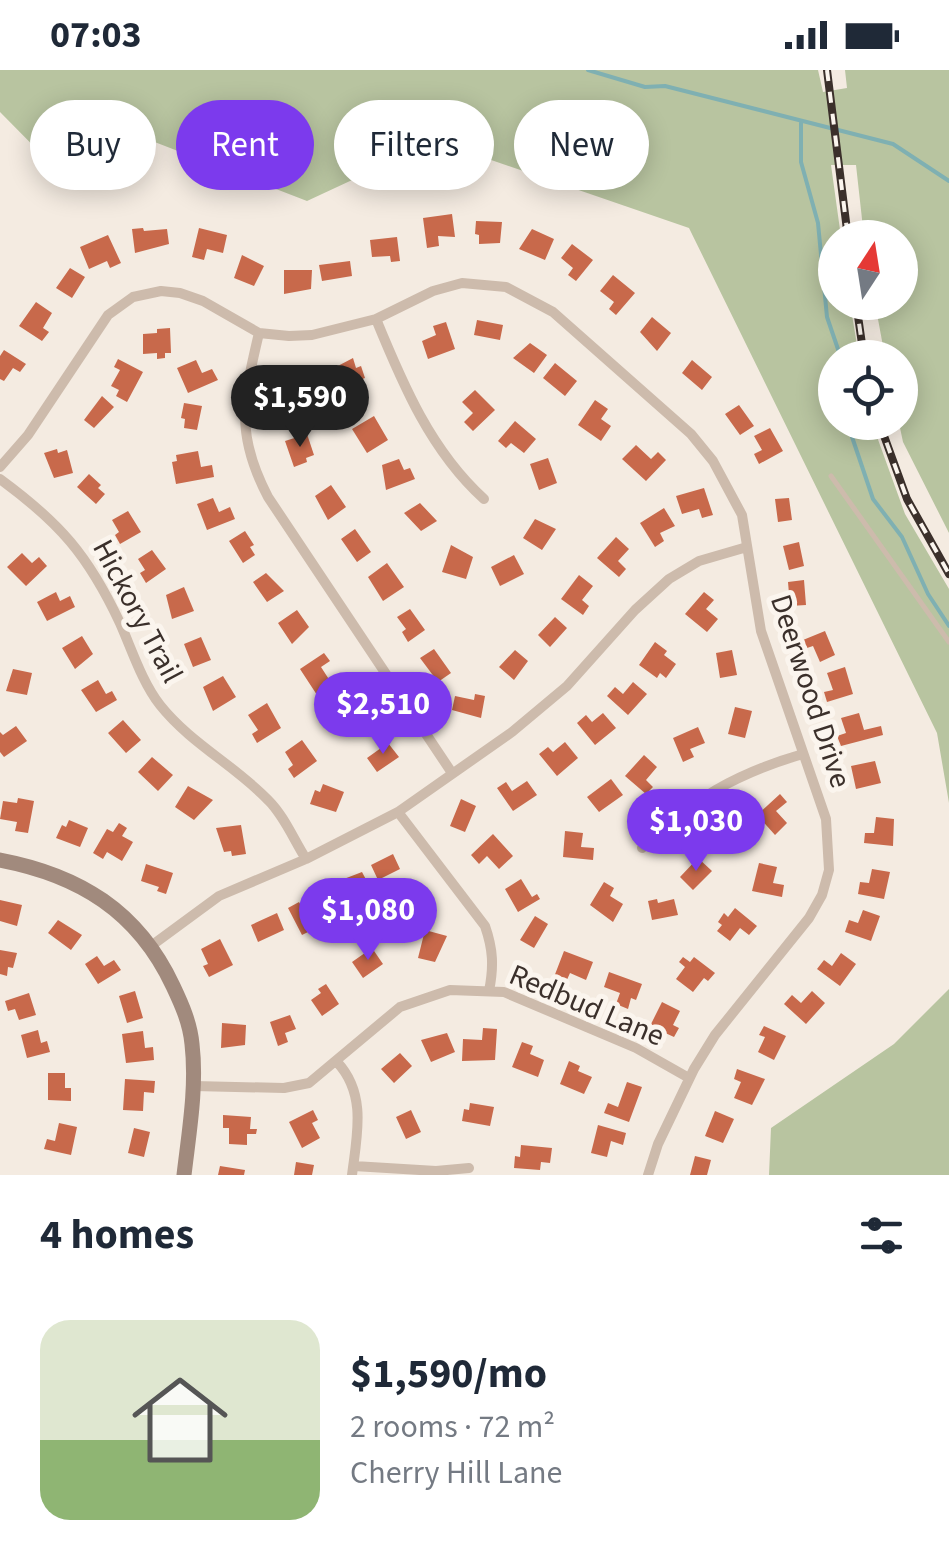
<!DOCTYPE html>
<html lang="en">
<head>
<meta charset="utf-8">
<style>
  :root { --surface:#fff; --page:#f6f6f7; --text:#1f2937; --muted:#747a83; --line:#e0e1e3; --accent:#7c3aed }
  body { margin:0; font-family:"Source Sans 3",sans-serif; background:var(--page); color:var(--text); height:100vh; display:flex; flex-direction:column; font-size:38px; white-space:nowrap }
  * { box-sizing:border-box; margin:0 }
  p { font-size:32px; color:var(--muted) }
  .icon { flex:none; width:55px; height:55px; fill:none; stroke:currentColor; stroke-width:2; stroke-linecap:round; stroke-linejoin:round }
  .map { position:relative; height:1105px; overflow:hidden }
  .sheet { display:flex; flex-direction:column; background:var(--surface); flex:1 }
  .sheet>* { flex:none }
  .hud { position:absolute; left:30px; top:30px; width:890px; height:90px; display:flex; gap:20px }
  .needle { width:65px; rotate:12deg }
  .tools { position:absolute; left:818px; top:150px; display:grid; gap:20px }
  .tools a { display:grid; place-items:center; width:100px; height:100px; border-radius:50%; background:var(--surface); box-shadow:0 5px 25px #0003; font-size:50px }
  .price { position:absolute; translate:-50% -85px; padding:0 22px; border-radius:35px; background:var(--accent); color:#fff; font-size:32px; line-height:65px; filter:drop-shadow(0 2px 5px #0008) }
  .price::after { content:''; position:absolute; left:50%; top:60px; width:30px; height:22px; margin-left:-15px; background:inherit; clip-path:polygon(0 0,100% 0,50% 100%) }
  .price.on { background:#222; color:#fff }
  ul { padding:0; list-style:none }
  li { display:flex; align-items:center; gap:30px; height:250px; padding:0 40px }
  li+li { border-top:2px solid var(--line) }
  li span { display:grid; place-items:center; flex:none; width:280px; height:200px; border-radius:30px; color:#555 }
  li>.icon { margin-inline-start:auto }
  span .icon { width:120px; height:120px; fill:#fffc; stroke-width:1 }
  li b { font-size:42px }
  h2 { display:flex; justify-content:space-between; align-items:center; height:120px; padding:0 40px; font-size:42px }
  .chip { padding:0 35px; border-radius:45px; background:var(--surface); box-shadow:0 5px 25px #0003; font-size:35px; line-height:90px }
  .chip.on { background:var(--accent); color:#fff }
  .status { display:flex; justify-content:space-between; align-items:center; height:70px; padding:0 50px; background:var(--surface); direction:ltr }
  .status svg { height:28px; fill:currentColor }
  .map>svg:first-child { display:block }
  .green { fill:#b8c4a0 }
  .lines { fill:none; stroke-linecap:round; stroke-linejoin:round }
  .stream { stroke:#7fb0b2; stroke-width:4 }
  .building { fill:#c8694b }
  .lane { stroke:#cdbbac; stroke-width:5 }
  .street { stroke:#cdbbac; stroke-width:10 }
  .secondary { stroke:#a18a7d; stroke-width:15 }
  .rail-casing { stroke:#3b302b; stroke-width:8 }
  .rail { stroke:#fbf5ee; stroke-width:4; stroke-dasharray:11; stroke-linecap:butt }
  .labels { text-anchor:middle; stroke-width:10; stroke-linejoin:round; paint-order:stroke }
  .street-label { font-size:30px; fill:#3b302b; stroke:#fbf5ee }
</style>
</head>
<body>
<div class="status"><b>07:03</b><svg viewBox="0 0 49 12"><path d="M0 12V9h3v3zM5 12V6h3v6zM10 12V3h3v9zM15 12V0h3v12zM26 1h20v11H26zM47 4h2v5h-2z"/></svg></div>
<div class="map">
<svg width="949" height="1105" viewBox="0 0 949 1105">
  <rect width="100%" height="100%" fill="#f4ebe1"/>
  <path class="green" d="M 0,0 L 818,0 L 823,22 L 847,18 L 845,0 L 949,0 L 949,463 L 903,372 L 899,353 L 900,288 L 885,287 L 875,233 L 900,232 L 900,168 L 864,167 L 856,95 L 831,95 L 841,167 L 835,168 L 835,232 L 850,233 L 859,287 L 835,288 L 835,352 L 872,353 L 905,444 L 949,519 L 949,733 L 937,663 L 689,158 L 436,71 L 307,131 L 134,64 L 76,119 L 0,42 Z
    M 949,919 L 949,1105 L 769,1105 L 771,1058 L 894,974 Z"/>
  <g class="lines">
    <path class="stream" d="M 588,0 L 645,17 L 665,16 L 893,74 L 949,111
      M 801,53 L 801,92 L 818,153 L 827,247 L 841,288
      M 847,352 L 873,429 L 902,467 L 928,524 L 949,556"/>
  </g>
  <path class="building" d="M 452,144 L 455,167 L 438,166 L 439,176 L 427,178 L 423,148 Z
    M 476,151 L 502,152 L 500,173 L 479,174 L 479,165 L 475,164 Z
    M 143,158 L 144,161 L 167,159 L 169,174 L 135,183 L 132,159 Z
    M 199,158 L 227,165 L 223,183 L 207,179 L 204,190 L 192,187 Z
    M 532,159 L 554,169 L 545,190 L 519,179 Z
    M 108,165 L 121,193 L 110,198 L 107,191 L 89,199 L 80,177 Z
    M 397,167 L 400,191 L 391,192 L 390,186 L 372,187 L 370,170 Z
    M 572,174 L 593,190 L 576,211 L 568,205 L 573,198 L 561,188 Z
    M 242,185 L 264,196 L 254,216 L 234,208 Z
    M 350,191 L 352,206 L 322,211 L 319,195 Z
    M 70,198 L 85,207 L 72,228 L 56,218 Z
    M 284,200 L 312,200 L 311,219 L 284,224 Z
    M 613,205 L 635,223 L 616,245 L 609,239 L 614,232 L 600,221 Z
    M 36,232 L 52,243 L 43,258 L 49,262 L 42,271 L 19,256 Z
    M 652,247 L 671,263 L 657,281 L 640,262 Z
    M 477,250 L 503,255 L 500,270 L 474,265 Z
    M 446,252 L 455,279 L 428,289 L 422,271 L 436,265 L 433,256 Z
    M 170,258 L 171,283 L 165,283 L 165,288 L 157,289 L 157,283 L 143,284 L 143,264 L 157,263 L 157,259 Z
    M 530,273 L 547,285 L 534,303 L 513,288 Z
    M 4,280 L 26,294 L 20,302 L 13,298 L 4,311 L 0,309 L 0,286 Z
    M 353,288 L 356,298 L 361,296 L 365,308 L 350,314 L 352,320 L 342,323 L 334,298 Z
    M 118,289 L 143,302 L 127,332 L 116,326 L 119,320 L 111,316 L 120,300 L 114,297 Z
    M 196,290 L 202,303 L 212,299 L 218,310 L 188,323 L 177,298 Z
    M 692,290 L 712,307 L 702,320 L 682,303 Z
    M 555,293 L 577,311 L 565,326 L 543,308 Z
    M 300,317 L 306,346 L 278,351 L 276,340 L 286,339 L 282,321 Z
    M 475,320 L 495,340 L 473,361 L 464,352 L 473,343 L 462,332 Z
    M 102,326 L 114,337 L 94,358 L 84,350 Z
    M 595,330 L 608,339 L 601,349 L 611,356 L 601,371 L 578,355 Z
    M 184,333 L 202,336 L 197,360 L 184,358 L 185,349 L 181,348 Z
    M 739,335 L 754,356 L 740,365 L 725,344 Z
    M 374,346 L 388,370 L 367,383 L 352,359 Z
    M 515,351 L 536,369 L 524,383 L 511,373 L 506,378 L 498,371 Z
    M 770,358 L 783,381 L 759,394 L 754,384 L 762,380 L 754,366 Z
    M 307,364 L 314,385 L 306,388 L 307,392 L 294,397 L 285,371 Z
    M 636,375 L 651,389 L 658,382 L 666,390 L 646,411 L 622,389 Z
    M 57,379 L 58,383 L 67,380 L 73,403 L 54,408 L 44,383 Z
    M 198,381 L 201,397 L 212,395 L 214,407 L 176,414 L 172,392 L 177,391 L 176,385 Z
    M 548,388 L 557,413 L 539,420 L 530,394 Z
    M 399,389 L 404,400 L 410,398 L 415,409 L 386,420 L 382,395 Z
    M 89,404 L 101,415 L 98,418 L 105,424 L 96,434 L 77,417 Z
    M 331,415 L 346,437 L 328,450 L 315,426 Z
    M 704,418 L 713,445 L 702,448 L 699,439 L 682,444 L 676,426 Z
    M 213,428 L 219,442 L 230,437 L 235,449 L 207,460 L 197,434 Z
    M 789,428 L 792,450 L 778,452 L 775,429 Z
    M 420,433 L 437,451 L 421,461 L 404,443 Z
    M 664,438 L 675,456 L 660,463 L 664,471 L 655,477 L 640,453 Z
    M 128,441 L 141,462 L 120,474 L 115,465 L 119,462 L 112,450 Z
    M 535,449 L 556,459 L 542,480 L 523,468 Z
    M 355,459 L 371,482 L 357,492 L 341,469 Z
    M 245,461 L 254,475 L 250,477 L 255,485 L 243,493 L 229,471 Z
    M 616,467 L 629,479 L 618,491 L 626,499 L 619,507 L 597,488 Z
    M 799,472 L 804,496 L 789,500 L 783,476 Z
    M 451,475 L 473,487 L 466,509 L 442,502 Z
    M 152,480 L 166,499 L 146,513 L 140,503 L 145,500 L 138,489 Z
    M 22,483 L 32,493 L 39,487 L 47,496 L 26,516 L 7,497 Z
    M 514,485 L 524,504 L 500,516 L 491,497 Z
    M 387,493 L 404,517 L 383,531 L 368,507 Z
    M 266,503 L 284,521 L 267,532 L 253,512 Z
    M 579,505 L 593,516 L 582,530 L 589,536 L 583,545 L 561,529 Z
    M 804,510 L 806,535 L 790,536 L 788,512 Z
    M 184,517 L 194,541 L 172,549 L 166,525 Z
    M 56,522 L 60,531 L 70,526 L 75,537 L 47,551 L 37,532 Z
    M 704,522 L 714,530 L 706,539 L 718,549 L 707,562 L 685,544 Z
    M 410,539 L 425,560 L 408,572 L 402,562 L 406,559 L 397,547 Z
    M 297,540 L 309,557 L 292,574 L 278,553 Z
    M 555,547 L 567,558 L 550,577 L 538,565 Z
    M 825,561 L 835,585 L 820,592 L 813,576 L 807,578 L 803,570 Z
    M 82,566 L 93,584 L 75,599 L 62,578 Z
    M 201,567 L 211,590 L 193,597 L 184,574 Z
    M 655,572 L 667,581 L 664,585 L 676,594 L 666,608 L 660,603 L 657,608 L 639,595 Z
    M 434,579 L 451,603 L 438,612 L 420,588 Z
    M 515,580 L 528,591 L 514,610 L 499,597 Z
    M 732,580 L 737,605 L 720,608 L 716,583 Z
    M 324,583 L 330,591 L 321,597 L 332,614 L 317,625 L 300,599 Z
    M 845,597 L 853,624 L 827,632 L 824,622 L 833,620 L 827,603 Z
    M 13,599 L 32,603 L 27,625 L 6,621 Z
    M 223,606 L 236,627 L 213,641 L 203,617 Z
    M 98,610 L 106,624 L 112,621 L 117,630 L 96,642 L 81,620 Z
    M 633,612 L 647,624 L 628,645 L 607,626 L 615,617 L 623,624 Z
    M 475,624 L 485,626 L 481,648 L 452,640 L 455,626 L 474,630 Z
    M 347,625 L 367,640 L 349,657 L 332,639 Z
    M 267,633 L 281,658 L 257,673 L 252,664 L 258,660 L 248,645 Z
    M 735,637 L 752,641 L 745,668 L 728,664 Z
    M 603,643 L 616,658 L 595,675 L 577,653 L 586,645 L 592,652 Z
    M 859,643 L 864,660 L 881,656 L 883,665 L 841,676 L 837,666 L 846,663 L 841,648 Z
    M 123,650 L 141,670 L 126,683 L 108,663 Z
    M 16,656 L 27,671 L 4,687 L 0,682 L 0,662 L 3,665 Z
    M 698,657 L 705,673 L 690,679 L 694,687 L 683,692 L 673,668 Z
    M 302,670 L 317,691 L 294,708 L 288,699 L 293,695 L 285,682 Z
    M 565,672 L 578,688 L 557,706 L 539,684 L 548,677 L 553,682 Z
    M 388,673 L 399,687 L 377,702 L 367,688 Z
    M 644,685 L 657,697 L 646,710 L 653,717 L 646,724 L 625,706 Z
    M 152,687 L 173,705 L 158,721 L 138,702 Z
    M 875,691 L 881,713 L 856,719 L 851,696 Z
    M 611,709 L 623,725 L 599,742 L 587,727 Z
    M 527,711 L 537,725 L 513,741 L 497,718 L 506,712 L 512,721 Z
    M 323,714 L 344,722 L 336,742 L 310,734 L 315,720 L 320,722 Z
    M 188,716 L 213,730 L 194,750 L 175,737 Z
    M 780,724 L 787,732 L 776,741 L 787,753 L 775,765 L 757,745 Z
    M 18,728 L 34,731 L 28,763 L 15,761 L 17,752 L 0,749 L 3,731 L 17,733 Z
    M 461,729 L 476,736 L 465,762 L 450,756 Z
    M 876,747 L 894,749 L 893,776 L 864,773 L 865,763 L 874,763 Z
    M 69,750 L 88,758 L 80,777 L 56,768 L 62,755 L 66,757 Z
    M 730,750 L 741,765 L 718,778 L 711,769 Z
    M 119,753 L 127,758 L 122,766 L 133,772 L 122,791 L 107,782 L 103,789 L 93,783 L 107,759 L 113,762 Z
    M 241,755 L 246,784 L 232,786 L 231,781 L 224,782 L 216,758 Z
    M 565,761 L 583,763 L 581,777 L 594,778 L 593,790 L 563,787 Z
    M 493,764 L 513,786 L 499,799 L 487,786 L 479,794 L 471,785 Z
    M 393,784 L 400,799 L 378,810 L 371,795 Z
    M 698,788 L 712,801 L 693,820 L 680,807 Z
    M 759,793 L 777,797 L 773,813 L 784,815 L 782,827 L 752,821 Z
    M 146,794 L 173,803 L 166,824 L 157,821 L 159,817 L 141,811 Z
    M 872,799 L 890,802 L 884,829 L 858,824 L 860,812 L 869,813 Z
    M 362,802 L 371,819 L 347,832 L 336,812 Z
    M 521,809 L 532,827 L 537,824 L 540,829 L 518,842 L 505,819 Z
    M 604,812 L 614,818 L 610,826 L 623,834 L 613,852 L 590,835 Z
    M 657,829 L 658,833 L 674,829 L 678,845 L 652,850 L 648,831 Z
    M 0,830 L 22,835 L 17,856 L 0,851 Z
    M 299,832 L 304,841 L 318,834 L 328,852 L 302,865 L 288,838 Z
    M 735,838 L 757,856 L 749,865 L 740,858 L 730,871 L 717,861 L 722,855 L 718,852 L 724,843 L 728,847 Z
    M 863,840 L 880,846 L 871,871 L 845,862 L 849,850 L 858,853 Z
    M 277,843 L 284,860 L 258,872 L 251,855 Z
    M 535,846 L 548,854 L 534,878 L 520,870 Z
    M 58,850 L 82,865 L 71,880 L 48,863 Z
    M 425,860 L 447,866 L 435,892 L 418,888 Z
    M 220,869 L 233,895 L 209,907 L 203,896 L 208,894 L 201,879 Z
    M 372,878 L 383,894 L 363,908 L 352,892 Z
    M 0,880 L 17,883 L 13,898 L 8,897 L 7,906 L 0,904 Z
    M 564,881 L 593,892 L 586,910 L 570,903 L 566,912 L 554,907 Z
    M 841,883 L 856,894 L 840,916 L 817,899 L 824,890 L 832,896 Z
    M 97,886 L 104,896 L 114,890 L 121,900 L 98,914 L 85,894 Z
    M 683,887 L 690,892 L 694,887 L 715,903 L 708,911 L 704,908 L 693,922 L 676,909 L 685,897 L 679,892 Z
    M 609,902 L 642,914 L 636,930 L 631,928 L 628,939 L 616,934 L 620,923 L 604,917 Z
    M 326,914 L 339,934 L 322,946 L 311,930 L 321,923 L 318,919 Z
    M 135,921 L 143,948 L 127,953 L 119,926 Z
    M 812,921 L 825,933 L 806,954 L 784,934 L 792,925 L 801,933 Z
    M 29,923 L 36,945 L 19,950 L 15,939 L 8,941 L 5,931 Z
    M 662,932 L 680,941 L 673,955 L 679,958 L 674,967 L 650,956 Z
    M 290,945 L 296,959 L 285,963 L 288,972 L 278,976 L 270,952 Z
    M 222,953 L 246,955 L 245,975 L 221,978 Z
    M 764,956 L 786,966 L 774,990 L 758,982 L 765,967 L 759,965 Z
    M 483,958 L 497,959 L 495,990 L 462,991 L 463,969 L 482,970 Z
    M 38,960 L 41,973 L 47,971 L 50,982 L 27,988 L 21,965 Z
    M 143,961 L 145,978 L 153,977 L 154,990 L 126,993 L 122,964 Z
    M 447,963 L 455,982 L 431,992 L 421,970 Z
    M 522,972 L 533,976 L 530,984 L 544,990 L 538,1007 L 512,997 Z
    M 400,983 L 412,996 L 394,1013 L 381,999 Z
    M 569,991 L 580,996 L 578,1001 L 592,1007 L 584,1024 L 560,1014 Z
    M 737,999 L 765,1009 L 752,1035 L 734,1028 L 741,1012 L 734,1009 Z
    M 48,1003 L 65,1003 L 65,1018 L 71,1018 L 71,1031 L 48,1030 Z
    M 125,1009 L 155,1011 L 154,1023 L 144,1022 L 143,1041 L 123,1040 Z
    M 627,1012 L 642,1017 L 629,1052 L 604,1043 L 608,1033 L 618,1037 Z
    M 470,1033 L 494,1037 L 490,1056 L 462,1051 L 464,1039 L 469,1040 Z
    M 313,1040 L 318,1050 L 312,1053 L 320,1068 L 302,1078 L 289,1052 Z
    M 411,1040 L 421,1062 L 406,1069 L 396,1047 Z
    M 715,1041 L 734,1049 L 723,1073 L 705,1066 Z
    M 223,1045 L 251,1047 L 250,1059 L 257,1059 L 256,1064 L 247,1064 L 247,1075 L 229,1074 L 229,1058 L 223,1058 Z
    M 59,1053 L 77,1057 L 71,1085 L 44,1079 L 47,1069 L 55,1071 Z
    M 598,1055 L 626,1063 L 623,1075 L 611,1071 L 607,1087 L 591,1083 Z
    M 134,1058 L 150,1062 L 144,1087 L 128,1083 Z
    M 521,1075 L 552,1078 L 550,1093 L 541,1092 L 540,1100 L 514,1098 L 515,1086 L 520,1087 Z
    M 695,1086 L 711,1090 L 707,1105 L 690,1105 Z
    M 296,1092 L 314,1095 L 312,1105 L 294,1105 Z
    M 220,1096 L 245,1100 L 244,1105 L 218,1105 Z"/>
  <g class="lines">
    <path class="lane" d="M 831,406 L 949,572"/>
    <path class="street" d="M 376,249 C 403,315 431,381 484,429
      M 259,263 C 243,331 235,364 268,427 L 452,703
      M 0,397 L 28,365 L 108,245 L 133,227 L 161,221 L 180,223 L 203,231 L 259,263 L 289,266 L 312,265 L 376,249 L 433,221 L 462,213 L 506,217 L 553,242 L 691,364 L 713,391 L 742,445 L 761,561 L 826,749 L 829,800 L 822,825 L 809,848 L 715,965 L 694,999 L 658,1074 L 648,1105
      M 0,409 C 60,453 88,485 120,553 C 132,580 142,612 160,635 C 191,674 236,696 269,731 C 284,746 294,770 306,789
      M 398,742 L 485,856 C 493,879 494,896 489,921
      M 642,778 C 688,730 740,702 803,684
      M 151,876 L 219,826 L 306,789 L 398,742 L 512,662 L 567,616 L 635,540 L 669,509 L 699,491 L 747,477
      M 337,992 C 367,1024 357,1065 352,1105
      M 194,1016 L 284,1018 L 309,1013 L 400,937 L 450,920 L 504,922 L 636,978 L 689,1008
      M 354,1096 L 436,1101 L 469,1098"/>
    <path class="secondary" d="M 0,790 C 79,805 138,841 173,916 C 182,935 190,953 192,974 C 197,1017 189,1062 184,1105"/>
    <defs>
      <path id="rail" d="M 827,0 L 848,168
        M 856,232 L 864,288
        M 879,352 L 907,429 L 949,504"/>
    </defs>
    <use href="#rail" class="rail-casing"/>
    <use href="#rail" class="rail"/>
  </g>
  <g class="labels">
    <g class="street-label">
      <text transform="translate(138 541) rotate(62)" y="10">Hickory Trail</text>
      <text transform="translate(811 621) rotate(72)" y="10">Deerwood Drive</text>
      <text transform="translate(587 935) rotate(23)" y="10">Redbud Lane</text>
    </g>
  </g>
</svg>
<div class="tools">
<a><svg class="needle" viewBox="-14 -14 28 28"><path d="M0-13l5 13h-10z" fill="#e53935"/><path d="M0 13l5-13h-10z" fill="#747a83"/></svg></a>
<a><svg class="icon" aria-label="locate" viewBox="0 0 24 24"><circle cx="12" cy="12" r="6"/><path d="M12 2v4M12 18v4M2 12h4M18 12h4"/></svg></a>
</div>
<b class="price on" style="left:300px;top:380px">$1,590</b>
<b class="price" style="left:383px;top:687px">$2,510</b>
<b class="price" style="left:696px;top:804px">$1,030</b>
<b class="price" style="left:368px;top:893px">$1,080</b>
<div class="hud">
<a class="chip">Buy</a>
<a class="chip on">Rent</a>
<a class="chip">Filters</a>
<a class="chip">New</a>
</div>
</div>
<section class="sheet">
<h2>4 homes<svg class="icon" aria-label="filters" viewBox="0 0 24 24"><path d="M4 7h16M4 17h16"/><circle cx="9" cy="7" r="2"/><circle cx="15" cy="17" r="2"/></svg></h2>
<ul>
<li><span style="background:linear-gradient(#dfe7d0 60%,#8fb573 0)"><svg class="icon" aria-label="home" viewBox="0 0 24 24"><path d="M3 11l9-7 9 7M6 9v11h12V9"/></svg></span><div><b>$1,590/mo</b><p>2 rooms · 72 m²</p><p>Cherry Hill Lane</p></div></li>
</ul>
</section>
</body>
</html>
